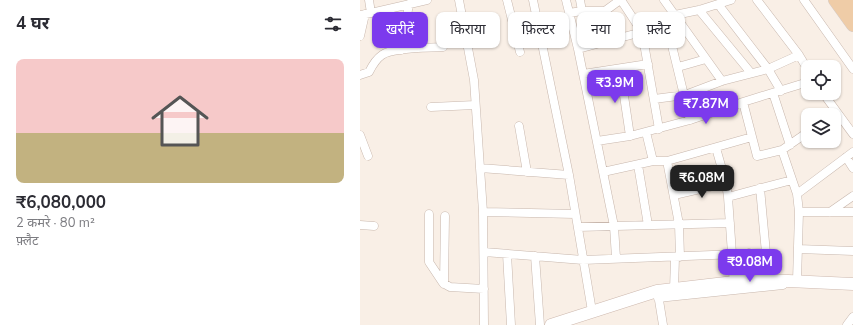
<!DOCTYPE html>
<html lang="hi">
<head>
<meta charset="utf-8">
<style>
  :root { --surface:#fff; --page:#f2f2f3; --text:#2b2b33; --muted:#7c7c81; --accent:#7c3aed }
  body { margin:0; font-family:"Nunito Sans","Noto Sans Devanagari",sans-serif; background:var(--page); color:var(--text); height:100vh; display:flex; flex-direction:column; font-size:15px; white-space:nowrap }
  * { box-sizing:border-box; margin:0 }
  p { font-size:13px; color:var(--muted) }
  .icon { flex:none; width:22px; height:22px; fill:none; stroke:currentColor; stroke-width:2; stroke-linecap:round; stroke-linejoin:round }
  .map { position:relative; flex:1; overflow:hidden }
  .drawer { display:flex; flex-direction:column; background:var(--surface); width:360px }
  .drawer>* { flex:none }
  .top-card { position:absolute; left:12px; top:12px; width:380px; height:36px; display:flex; gap:8px }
  .controls { position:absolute; left:441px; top:60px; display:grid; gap:8px }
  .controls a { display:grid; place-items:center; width:40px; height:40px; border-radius:8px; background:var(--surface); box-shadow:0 1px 3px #0004; font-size:20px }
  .price { position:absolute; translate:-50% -34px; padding:0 9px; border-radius:8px; background:var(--accent); color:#fff; font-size:13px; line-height:26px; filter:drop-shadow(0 1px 2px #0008) }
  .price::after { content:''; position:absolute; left:50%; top:24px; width:12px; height:9px; margin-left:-6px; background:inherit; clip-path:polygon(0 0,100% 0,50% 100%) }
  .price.current { background:#222; color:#fff }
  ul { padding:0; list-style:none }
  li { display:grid; align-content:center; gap:8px; height:212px; padding:0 16px }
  li span { display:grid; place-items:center; height:124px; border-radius:8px; color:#555 }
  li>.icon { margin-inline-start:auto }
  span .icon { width:72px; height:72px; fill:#fffc; stroke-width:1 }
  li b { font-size:17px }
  h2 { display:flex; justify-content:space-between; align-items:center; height:48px; padding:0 16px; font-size:17px }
  .pill { padding:0 14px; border-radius:8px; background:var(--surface); box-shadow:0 1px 3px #0004; font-size:14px; line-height:36px }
  .pill.current { background:var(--accent); color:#fff }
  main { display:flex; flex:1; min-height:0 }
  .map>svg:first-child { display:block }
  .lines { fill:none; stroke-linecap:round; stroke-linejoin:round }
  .street-casing { stroke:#c8b7ad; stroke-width:9 }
  .secondary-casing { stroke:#cdb8ae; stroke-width:13 }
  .primary-casing { stroke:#d4ccca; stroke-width:14 }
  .street { stroke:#fff; stroke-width:8 }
  .secondary { stroke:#fff; stroke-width:12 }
  .primary { stroke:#efcca7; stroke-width:13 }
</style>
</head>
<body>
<main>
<section class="drawer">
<h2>4 घर<svg class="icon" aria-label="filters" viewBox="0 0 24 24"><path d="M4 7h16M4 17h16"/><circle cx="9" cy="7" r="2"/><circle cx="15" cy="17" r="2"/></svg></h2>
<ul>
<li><span style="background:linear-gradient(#f6c9c9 60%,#c2b280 0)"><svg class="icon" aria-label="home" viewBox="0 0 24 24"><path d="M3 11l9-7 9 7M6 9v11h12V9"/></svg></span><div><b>₹6,080,000</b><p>2 कमरे · 80 m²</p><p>फ़्लैट</p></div></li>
</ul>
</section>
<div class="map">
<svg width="493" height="325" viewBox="0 0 493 325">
  <rect width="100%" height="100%" fill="#f9efe6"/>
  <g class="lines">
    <defs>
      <path id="street" d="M 99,0 L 114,80 L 123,212 L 124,325
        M 147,0 L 160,52
        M 173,0 L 209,175 L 232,311
        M 206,0 L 218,49 L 254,226 L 256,258
        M 220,0 L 222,11
        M 261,0 L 282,32 L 299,129
        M 304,0 L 362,81
        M 397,0 L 439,55 L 448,70
        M 444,0 L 493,69
        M 361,8 L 408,69 L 421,91
        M 339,10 L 391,73
        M 11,13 L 67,0
        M 209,13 L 222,11 L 245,11 L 260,0
        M 0,15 L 11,13 L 9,0
        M 306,21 L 330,120
        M 0,36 L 5,14
        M 218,49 L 282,32 L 315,15 L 339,10 L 371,0
        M 41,50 L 49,4
        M 318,67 L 346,59
        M 260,69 L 270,136
        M 223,74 L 288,64
        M 0,75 L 9,72 C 12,66 16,59 22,55 C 33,47 69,48 83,47
        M 413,93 L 430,145
        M 463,93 L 493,134
        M 294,99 L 325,95 L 362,81 L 408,69 L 439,55
        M 383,102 L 397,156 L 422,150 L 448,132
        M 71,107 L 115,105
        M 159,126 L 167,172
        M 286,132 L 293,161
        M 0,135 L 8,156
        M 237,141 L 270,136 L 330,120 L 383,102 L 448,82
        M 356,148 L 366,183 L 368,197 L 374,282
        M 422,150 L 437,194 L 439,212 L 437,281
        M 486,157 L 493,168
        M 307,161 L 319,224 L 320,257
        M 278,165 L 288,225
        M 120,168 L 209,175
        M 243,172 L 293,161 L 307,161 L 392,137
        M 400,188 L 406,253 L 407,280
        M 437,194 L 493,152
        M 314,195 L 366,183
        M 368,197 L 432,180
        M 123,212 L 215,214
        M 439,212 L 493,212
        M 470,212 L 493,196
        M 69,214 L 69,262 L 83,283 L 90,287 L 124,289
        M 0,225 L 14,226
        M 218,227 L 370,223
        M 438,249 L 493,251
        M 124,252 L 223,260 L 406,253
        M 389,253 L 391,273
        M 147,254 L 151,325
        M 175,256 L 180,325
        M 373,274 L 406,272
        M 84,284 L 85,216
        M 314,290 L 315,257
        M 298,294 L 303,325
        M 298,298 L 423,285
        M 487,325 L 493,317"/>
      <path id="secondary" d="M 191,325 L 297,291 L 374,282 L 407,280 L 493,284"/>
      <path id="primary" d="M 475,0 L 493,25
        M 486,0 L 493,9"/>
    </defs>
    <use href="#street" class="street-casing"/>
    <use href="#secondary" class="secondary-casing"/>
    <use href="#primary" class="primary-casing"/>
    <use href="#street" class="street"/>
    <use href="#secondary" class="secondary"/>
    <use href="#primary" class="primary"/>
  </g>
</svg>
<div class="controls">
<a><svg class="icon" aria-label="locate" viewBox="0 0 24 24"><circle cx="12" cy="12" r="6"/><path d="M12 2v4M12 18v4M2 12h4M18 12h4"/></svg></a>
<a><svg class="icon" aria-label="layers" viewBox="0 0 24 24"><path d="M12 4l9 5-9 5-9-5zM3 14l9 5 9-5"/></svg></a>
</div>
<b class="price" style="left:255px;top:104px">₹3.9M</b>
<b class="price" style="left:346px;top:125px">₹7.87M</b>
<b class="price current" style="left:342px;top:199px">₹6.08M</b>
<b class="price" style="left:390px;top:283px">₹9.08M</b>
<div class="top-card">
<a class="pill current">खरीदें</a>
<a class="pill">किराया</a>
<a class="pill">फ़िल्टर</a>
<a class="pill">नया</a>
<a class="pill">फ़्लैट</a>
</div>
</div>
</main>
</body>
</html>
